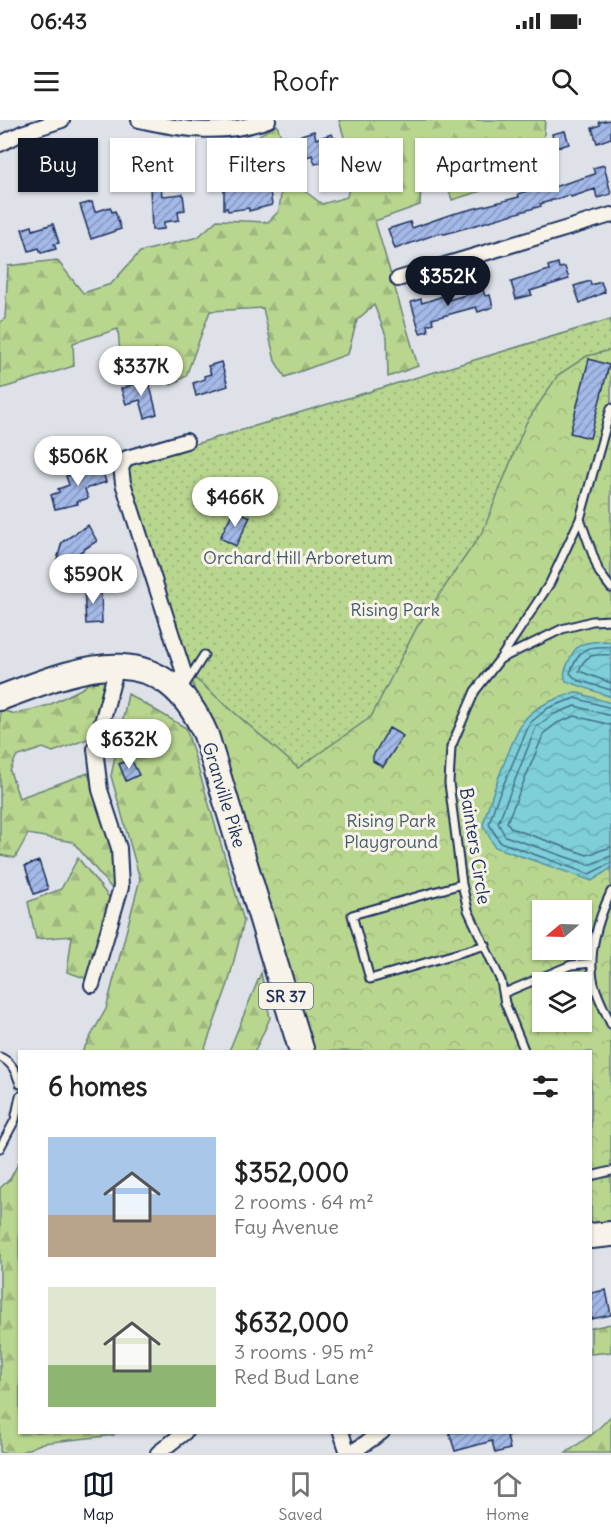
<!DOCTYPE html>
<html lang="en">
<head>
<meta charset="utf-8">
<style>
  :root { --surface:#fff; --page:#f6f6f6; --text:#222; --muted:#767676; --line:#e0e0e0; --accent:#111827 }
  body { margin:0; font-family:Delius,sans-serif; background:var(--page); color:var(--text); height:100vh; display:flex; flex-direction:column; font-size:22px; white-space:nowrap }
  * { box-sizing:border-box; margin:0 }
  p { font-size:20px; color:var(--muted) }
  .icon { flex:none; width:33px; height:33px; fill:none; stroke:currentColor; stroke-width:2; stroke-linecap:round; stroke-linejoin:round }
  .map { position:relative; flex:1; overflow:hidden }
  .sheet { position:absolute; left:18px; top:930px; width:574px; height:384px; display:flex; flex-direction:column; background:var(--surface); border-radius:0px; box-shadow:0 2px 4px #0004 }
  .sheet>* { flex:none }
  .hud { position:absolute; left:18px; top:18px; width:576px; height:54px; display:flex; gap:12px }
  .needle { width:39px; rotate:251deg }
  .tools { position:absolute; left:532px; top:780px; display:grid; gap:12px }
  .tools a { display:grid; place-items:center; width:60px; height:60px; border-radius:0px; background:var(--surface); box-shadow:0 2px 4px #0004; font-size:30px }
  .price { position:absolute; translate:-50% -51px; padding:0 14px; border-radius:21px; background:#fff; color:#222; font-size:20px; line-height:39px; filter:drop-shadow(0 2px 3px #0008) }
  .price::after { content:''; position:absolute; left:50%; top:36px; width:18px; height:14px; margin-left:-9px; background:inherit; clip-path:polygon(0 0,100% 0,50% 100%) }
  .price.active { background:var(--accent); color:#fff }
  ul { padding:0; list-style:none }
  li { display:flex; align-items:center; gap:18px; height:150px; padding:0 30px }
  li span { display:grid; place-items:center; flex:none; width:168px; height:120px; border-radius:0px; color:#555 }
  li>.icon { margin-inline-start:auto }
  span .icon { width:72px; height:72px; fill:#fffc; stroke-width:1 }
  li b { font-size:26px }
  h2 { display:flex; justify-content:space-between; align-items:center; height:72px; padding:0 30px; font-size:26px }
  .chip { padding:0 21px; border-radius:0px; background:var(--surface); box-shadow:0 2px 4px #0004; font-size:21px; line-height:54px }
  .chip.active { background:var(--accent); color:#fff }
  .status { display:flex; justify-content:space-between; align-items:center; height:42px; padding:0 30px; background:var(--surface); direction:ltr }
  .status svg { height:16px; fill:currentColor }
  header { display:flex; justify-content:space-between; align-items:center; height:78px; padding:0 30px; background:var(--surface); font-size:27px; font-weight:600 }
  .tabs { display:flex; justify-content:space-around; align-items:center; height:84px; border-top:2px solid var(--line); background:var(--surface); font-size:16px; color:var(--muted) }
  .tabs a { display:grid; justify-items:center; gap:3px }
  .tabs .active { color:var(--accent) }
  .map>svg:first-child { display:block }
  .forest { fill:url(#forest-firs); stroke:#6a8276; stroke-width:1.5 }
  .park { fill:url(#park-crowns); stroke:#6a8276; stroke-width:1.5; fill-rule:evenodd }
  .garden { fill:url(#garden-dots); stroke:#6a8276; stroke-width:1.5 }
  .water { fill:url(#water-waves); stroke:#568fa7; stroke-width:1.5 }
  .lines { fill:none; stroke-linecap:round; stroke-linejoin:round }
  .shore { stroke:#436f8e; stroke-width:1.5 }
  .building { fill:url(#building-hatch); stroke:#1b2f5e; stroke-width:1.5 }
  .lane-casing { stroke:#1b2f5e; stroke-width:11 }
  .street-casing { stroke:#1b2f5e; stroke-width:18 }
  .highway-casing { stroke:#1b2f5e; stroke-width:28 }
  .lane { stroke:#f7f3e8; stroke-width:7 }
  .street { stroke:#f7f3e8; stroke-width:14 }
  .highway { stroke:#f7f3e8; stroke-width:24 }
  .labels { text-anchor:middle; stroke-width:6; stroke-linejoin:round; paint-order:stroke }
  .shield { fill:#f7f3e8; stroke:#5d6a87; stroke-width:1.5 }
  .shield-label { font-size:16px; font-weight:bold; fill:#1b2f5e }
  .park-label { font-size:18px; fill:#42596a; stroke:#f7f3e8 }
  .street-label { font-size:18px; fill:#1b2f5e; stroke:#f7f3e8 }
</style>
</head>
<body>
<div class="status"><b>06:43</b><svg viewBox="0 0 49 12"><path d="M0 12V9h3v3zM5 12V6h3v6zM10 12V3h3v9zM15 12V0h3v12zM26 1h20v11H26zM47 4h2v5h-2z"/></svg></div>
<header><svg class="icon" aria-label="menu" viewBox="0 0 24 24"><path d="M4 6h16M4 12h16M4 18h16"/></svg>Roofr<svg class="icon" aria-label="search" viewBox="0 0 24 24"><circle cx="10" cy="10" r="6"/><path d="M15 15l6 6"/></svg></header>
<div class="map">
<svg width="611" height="1333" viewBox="0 0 611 1333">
  <defs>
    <pattern id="forest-firs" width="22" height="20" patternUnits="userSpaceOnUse" patternTransform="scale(1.5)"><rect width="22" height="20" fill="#b9d68f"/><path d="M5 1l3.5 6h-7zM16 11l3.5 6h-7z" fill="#9eb87e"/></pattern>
    <pattern id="park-crowns" width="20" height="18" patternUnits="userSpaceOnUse" patternTransform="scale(1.5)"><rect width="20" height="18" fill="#b9d68f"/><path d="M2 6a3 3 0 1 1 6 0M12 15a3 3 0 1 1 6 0" fill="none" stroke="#9eb87e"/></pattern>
    <pattern id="garden-dots" width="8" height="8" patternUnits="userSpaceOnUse" patternTransform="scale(1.5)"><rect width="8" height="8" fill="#b9d68f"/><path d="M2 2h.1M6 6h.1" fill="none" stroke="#9eb87e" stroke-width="1.8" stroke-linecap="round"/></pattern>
    <pattern id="water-waves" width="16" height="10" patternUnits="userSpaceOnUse" patternTransform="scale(1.5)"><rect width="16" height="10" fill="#7ecfd7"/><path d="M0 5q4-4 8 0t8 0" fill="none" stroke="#6cb2bb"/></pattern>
    <pattern id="building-hatch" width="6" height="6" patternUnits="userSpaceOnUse" patternTransform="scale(1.5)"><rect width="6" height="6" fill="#a4b9e7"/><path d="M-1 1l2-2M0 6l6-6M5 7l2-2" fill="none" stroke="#8597be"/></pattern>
  </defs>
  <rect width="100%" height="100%" fill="#dee2e8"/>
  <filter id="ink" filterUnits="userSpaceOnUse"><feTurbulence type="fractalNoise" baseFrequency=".0167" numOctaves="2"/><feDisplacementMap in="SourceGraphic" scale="12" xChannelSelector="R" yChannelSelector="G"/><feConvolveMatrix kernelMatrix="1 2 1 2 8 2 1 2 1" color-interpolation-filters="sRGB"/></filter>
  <g filter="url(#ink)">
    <path class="forest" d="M 339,0 L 545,0 L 541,52 L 452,80 L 445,58 L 421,67 L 420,85 L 375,101 L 418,246 L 388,257 L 387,218 L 374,185 L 357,200 L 348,234 L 285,257 L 275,241 L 263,188 L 210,191 L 186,256 L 171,265 L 157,248 L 122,258 L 118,209 L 73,223 L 74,246 L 0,269 L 0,202 L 5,199 L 8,146 L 57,140 L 83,173 L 111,164 L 140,132 L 198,117 L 217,100 L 268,102 L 279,91 L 281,74 L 259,15 L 277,5 L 298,66 L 322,84 L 347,77 L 353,48 Z
      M 92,554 L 111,558 L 93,617 L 53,632 L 43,628 L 16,637 L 10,651 L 19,678 L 88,653 L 118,746 L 114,771 L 73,722 L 28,714 L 15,738 L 0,735 L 0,590 L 16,594 L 49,585 L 85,567 Z
      M 128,574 L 186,608 L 244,801 L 228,864 L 204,931 L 82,932 L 106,889 L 140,759 L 111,656 Z
      M 78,738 L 112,781 L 88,859 L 67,852 L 72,816 L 36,819 L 28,782 L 61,769 Z
      M 261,853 L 270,898 L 255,931 L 229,931 Z
      M 19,1042 L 20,1312 L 114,1312 L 114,1315 L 43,1323 L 19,1333 L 0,1333 L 0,1068 L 10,1059 Z
      M 611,1204 L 611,1232 L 591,1234 L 591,1208 Z
      M 611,1296 L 611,1333 L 566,1333 L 595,1312 Z"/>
    <path class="park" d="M 611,199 L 611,1114 L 591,1116 L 591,932 L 305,931 L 126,345 ZM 543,790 L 582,790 L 582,830 L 543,830 ZM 543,862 L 582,862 L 582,902 L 543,902 Z"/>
    <path class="garden" d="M 611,199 L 611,230 L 587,236 L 558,255 L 526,303 L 483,411 L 417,507 L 371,597 L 298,648 L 188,552 L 126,345 Z"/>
    <path class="water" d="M 606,521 L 611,522 L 611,577 L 566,561 C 563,553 565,550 568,543 C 576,521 585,522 606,521 Z
      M 575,572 L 611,583 L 611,748 L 592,761 L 495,727 L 483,705 C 488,685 514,611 526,598 C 539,584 558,578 575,572 Z"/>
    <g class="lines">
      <path class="shore" d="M 611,527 C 584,525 580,529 570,553 L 577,560 L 611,570
        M 611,535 C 594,534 585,534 579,551 L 611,563
        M 611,588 L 575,578 L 548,588 L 530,603 L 496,682 L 489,704 L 500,722 L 589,754 L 611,743
        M 611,596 L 575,586 L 552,595 L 536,607 L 498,703 L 505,716 L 589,745 L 611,736
        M 611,605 L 575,596 L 557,603 L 544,613 L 507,702 L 511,708 L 587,735 L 611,727"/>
    </g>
    <path class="building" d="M 611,0 L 611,18 L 597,23 L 592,8 L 600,5 L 599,2 Z
      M 314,11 L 316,19 L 332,14 L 334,19 L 336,18 L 339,29 L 337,40 L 315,44 L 312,35 L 307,37 L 301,15 Z
      M 565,11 L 569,24 L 555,28 L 552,14 Z
      M 604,45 L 611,74 L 597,78 L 595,69 L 571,77 L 570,75 L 540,84 L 541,86 L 445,114 L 439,113 L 395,129 L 388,109 L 410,102 L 412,108 L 449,95 L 519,77 L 518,74 L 536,68 L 557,66 L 595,54 L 593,48 Z
      M 237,59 L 238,67 L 269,65 L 272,85 L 249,91 L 249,88 L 228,91 L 227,88 L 224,89 L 224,61 Z
      M 161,66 L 162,76 L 183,74 L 185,90 L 178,91 L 179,100 L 164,102 L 164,109 L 152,110 L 150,67 Z
      M 92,82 L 95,92 L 110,87 L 112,92 L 115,91 L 121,109 L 91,119 L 80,85 Z
      M 53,104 L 59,123 L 54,124 L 56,129 L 41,133 L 39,128 L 29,131 L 22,109 L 32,106 L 33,110 Z
      M 558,143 L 559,148 L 565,147 L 569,159 L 530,171 L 532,175 L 516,179 L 511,162 L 549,150 L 548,146 Z
      M 590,161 L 591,165 L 601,162 L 605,172 L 580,183 L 574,166 Z
      M 483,170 L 485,176 L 490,175 L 493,187 L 478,192 L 476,187 L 432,199 L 433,203 L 427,205 L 428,211 L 420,213 L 411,182 L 421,179 L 422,183 L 446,175 L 448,180 Z
      M 589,239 L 609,245 L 590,318 L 570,313 Z
      M 221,242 L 228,266 L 196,276 L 193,263 L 205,259 L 204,256 L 211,254 L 208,246 Z
      M 148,258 L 157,294 L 145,298 L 140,280 L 126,284 L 121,269 Z
      M 101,346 L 106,362 L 85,369 L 88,378 L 77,382 L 78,384 L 55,389 L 51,375 L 59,372 L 58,369 L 69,365 L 66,356 Z
      M 234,389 L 250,397 L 236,426 L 220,418 Z
      M 88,405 L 97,421 L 77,434 L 71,459 L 53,454 L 62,422 Z
      M 101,466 L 102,503 L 86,504 L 84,467 Z
      M 389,608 L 403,616 L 383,647 L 373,641 L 373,636 Z
      M 131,639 L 139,655 L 126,661 L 119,644 Z
      M 39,741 L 48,769 L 34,774 L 25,746 Z
      M 606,1170 L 611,1195 L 591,1199 L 591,1173 Z
      M 449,1312 L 511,1312 L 512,1315 L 507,1316 L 510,1329 L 495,1333 L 492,1321 L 455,1331 Z"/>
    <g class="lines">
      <defs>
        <path id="lane" d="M 580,399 L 599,452 L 611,468
          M 500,539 L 550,463 L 580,399 L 611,288
          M 181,571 L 204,535
          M 462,764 L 352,795 L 370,859 L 486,825
          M 611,772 C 598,799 587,835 594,864 C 598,878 605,891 611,904
          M 504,873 L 571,845 L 592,843
          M 525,932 L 505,883 L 501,861 L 468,790 L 462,764 L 449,663 L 451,627 L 475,571 L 500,539 L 562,509 L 592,501 L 611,500
          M 0,937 C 12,942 16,952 20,964
          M 0,1028 L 15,1000 L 20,976
          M 591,1056 L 611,1051"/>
        <path id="street" d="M 139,0 C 183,10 225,16 268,0
          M 0,24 L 22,13 L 62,0
          M 398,159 L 611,95
          M 174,568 L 184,553 L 123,363 L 121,347 L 127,338 L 186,321
          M 92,865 L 121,767 L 119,728 L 100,670 L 95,629 L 117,546
          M 341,1312 L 348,1333
          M 158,1333 L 185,1312
          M 351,1333 L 382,1312"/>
        <path id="highway" d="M 0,578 C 80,548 161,512 206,615 L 302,932
          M 591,1116 L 611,1114"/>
      </defs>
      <use href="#lane" class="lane-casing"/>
      <use href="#street" class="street-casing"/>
      <use href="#highway" class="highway-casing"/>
      <use href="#lane" class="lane"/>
      <use href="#street" class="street"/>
      <use href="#highway" class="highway"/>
    </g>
  </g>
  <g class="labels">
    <rect class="shield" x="259" y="863" width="54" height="26" rx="4.5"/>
    <g class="shield-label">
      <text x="286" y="882">SR 37</text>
    </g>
    <g class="park-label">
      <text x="298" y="444">Orchard Hill Arboretum</text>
      <text x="395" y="496">Rising Park</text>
      <text x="391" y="707">Rising Park<tspan x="391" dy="21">Playground</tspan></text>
    </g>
    <g class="street-label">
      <text transform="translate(224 675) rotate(73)" y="6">Granville Pike</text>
      <text transform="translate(475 726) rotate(81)" y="6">Bainters Circle</text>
    </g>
  </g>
</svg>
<div class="tools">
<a><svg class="needle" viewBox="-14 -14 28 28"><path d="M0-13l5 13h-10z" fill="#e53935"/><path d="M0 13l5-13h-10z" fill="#767676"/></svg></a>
<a><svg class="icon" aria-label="layers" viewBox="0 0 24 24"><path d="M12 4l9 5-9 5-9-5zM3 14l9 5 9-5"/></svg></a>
</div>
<b class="price active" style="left:448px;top:187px">$352K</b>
<b class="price" style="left:141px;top:277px">$337K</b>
<b class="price" style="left:78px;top:367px">$506K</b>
<b class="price" style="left:235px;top:408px">$466K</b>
<b class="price" style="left:93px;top:485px">$590K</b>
<b class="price" style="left:129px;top:650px">$632K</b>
<div class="hud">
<a class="chip active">Buy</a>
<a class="chip">Rent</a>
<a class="chip">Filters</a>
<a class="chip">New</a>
<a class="chip">Apartment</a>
</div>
<section class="sheet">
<h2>6 homes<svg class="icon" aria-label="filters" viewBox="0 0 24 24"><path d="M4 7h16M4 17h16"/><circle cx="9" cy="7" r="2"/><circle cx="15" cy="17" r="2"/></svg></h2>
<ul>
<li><span style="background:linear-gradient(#a9c7e8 65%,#b9a48a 0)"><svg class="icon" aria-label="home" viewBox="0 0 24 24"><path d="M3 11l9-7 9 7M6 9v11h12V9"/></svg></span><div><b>$352,000</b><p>2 rooms · 64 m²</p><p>Fay Avenue</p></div></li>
<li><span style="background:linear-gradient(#dfe7d0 65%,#8fb573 0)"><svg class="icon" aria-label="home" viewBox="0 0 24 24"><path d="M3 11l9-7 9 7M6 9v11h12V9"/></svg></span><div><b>$632,000</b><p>3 rooms · 95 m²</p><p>Red Bud Lane</p></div></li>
</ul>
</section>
</div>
<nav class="tabs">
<a class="active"><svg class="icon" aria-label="map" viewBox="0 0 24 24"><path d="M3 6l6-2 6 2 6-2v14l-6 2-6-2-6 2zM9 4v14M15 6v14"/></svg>Map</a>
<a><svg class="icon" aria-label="saved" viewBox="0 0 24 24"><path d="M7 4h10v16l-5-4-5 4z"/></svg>Saved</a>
<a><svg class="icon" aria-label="home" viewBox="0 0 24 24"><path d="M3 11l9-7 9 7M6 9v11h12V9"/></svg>Home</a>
</nav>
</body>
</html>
